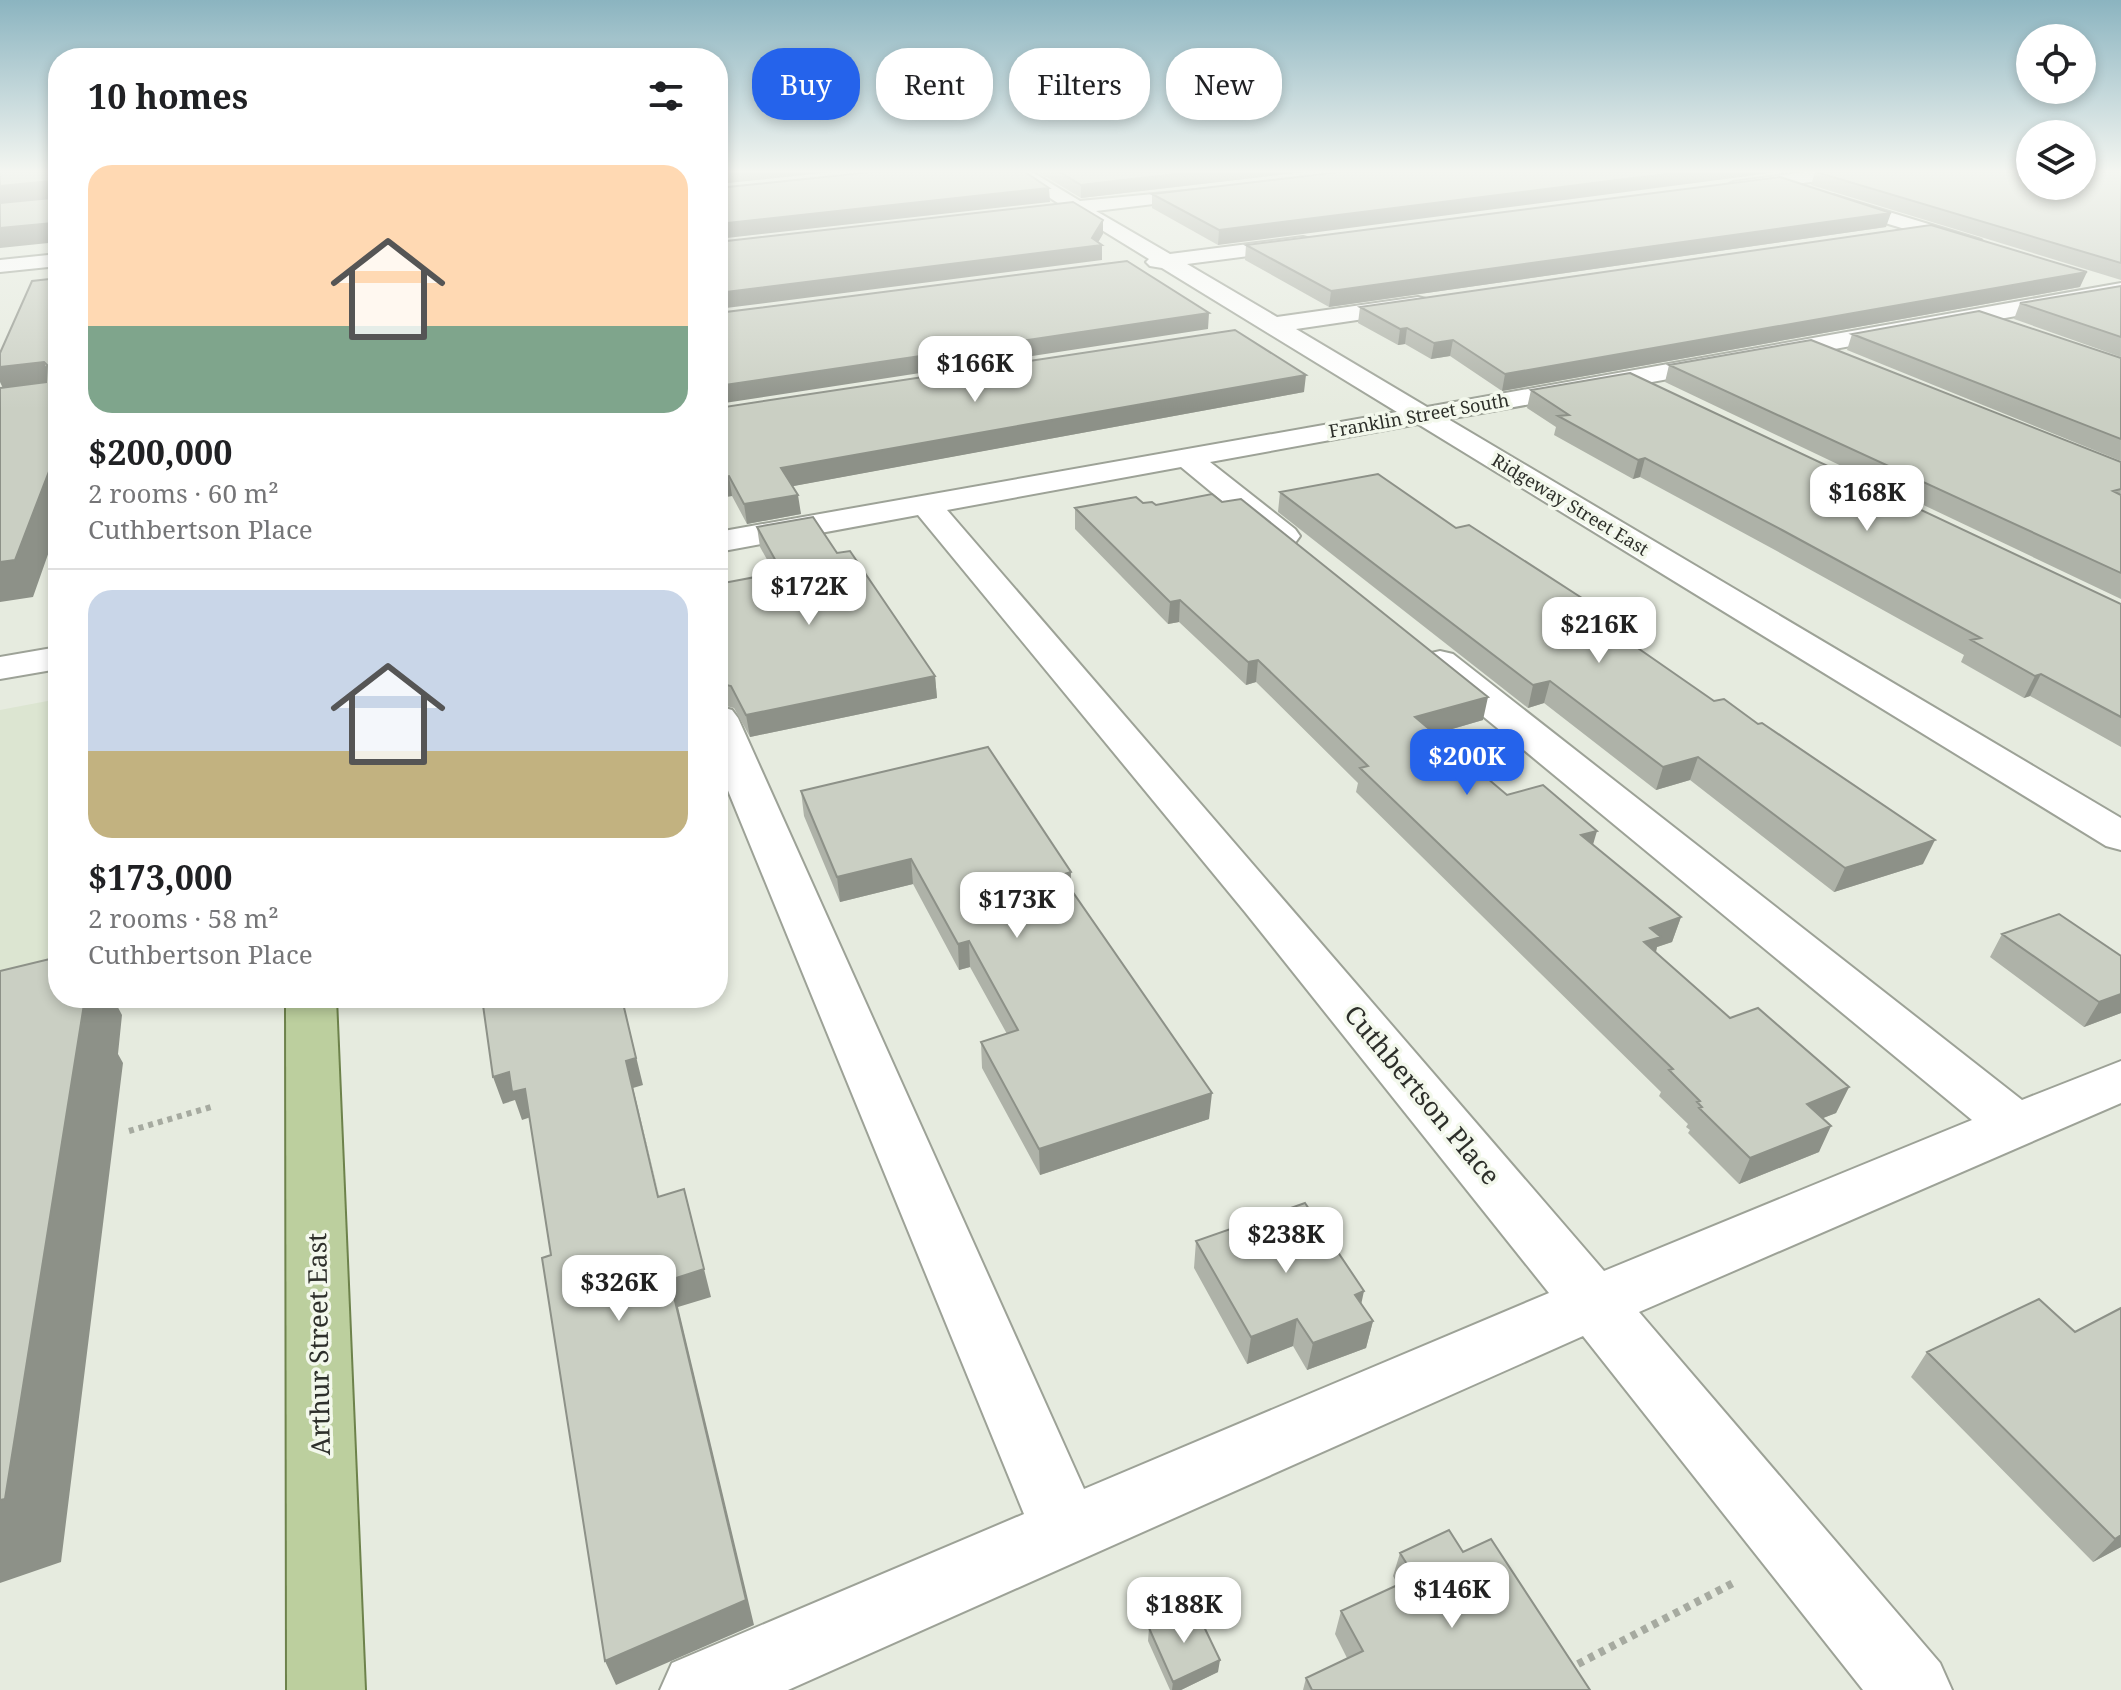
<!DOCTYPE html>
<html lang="en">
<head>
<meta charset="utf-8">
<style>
  :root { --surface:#fff; --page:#f2f2f2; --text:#202124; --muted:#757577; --line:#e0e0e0; --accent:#2563eb }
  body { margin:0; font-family:"Noto Serif",serif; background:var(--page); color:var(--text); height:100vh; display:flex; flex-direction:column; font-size:30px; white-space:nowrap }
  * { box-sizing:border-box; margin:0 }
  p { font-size:26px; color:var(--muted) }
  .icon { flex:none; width:44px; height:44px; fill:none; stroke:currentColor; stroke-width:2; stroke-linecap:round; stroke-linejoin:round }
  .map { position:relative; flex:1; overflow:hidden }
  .drawer { position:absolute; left:48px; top:48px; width:680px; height:960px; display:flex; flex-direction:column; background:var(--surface); border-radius:32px; box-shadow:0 4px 12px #0003 }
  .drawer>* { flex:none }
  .banner { position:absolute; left:752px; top:48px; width:760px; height:72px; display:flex; gap:16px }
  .tools { position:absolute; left:2016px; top:24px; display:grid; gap:16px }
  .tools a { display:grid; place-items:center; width:80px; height:80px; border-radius:50%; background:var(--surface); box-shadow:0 4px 12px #0003; font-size:40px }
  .price { position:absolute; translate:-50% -68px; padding:0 18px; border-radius:16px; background:#fff; color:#222; font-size:26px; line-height:52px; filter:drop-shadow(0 2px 4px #0008) }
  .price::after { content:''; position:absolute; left:50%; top:48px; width:24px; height:18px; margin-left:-12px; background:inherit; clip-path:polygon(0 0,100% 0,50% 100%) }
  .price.on { background:var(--accent); color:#fff }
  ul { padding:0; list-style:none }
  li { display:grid; align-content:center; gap:16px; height:424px; padding:0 40px }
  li+li { border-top:2px solid var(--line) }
  li span { display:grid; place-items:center; height:248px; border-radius:24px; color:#555 }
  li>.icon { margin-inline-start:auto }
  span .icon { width:144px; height:144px; fill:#fffc; stroke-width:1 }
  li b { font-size:34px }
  h2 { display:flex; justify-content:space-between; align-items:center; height:96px; padding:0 40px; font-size:34px }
  .pill { padding:0 28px; border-radius:32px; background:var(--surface); box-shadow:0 4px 12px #0003; font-size:28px; line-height:72px }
  .pill.on { background:var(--accent); color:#fff }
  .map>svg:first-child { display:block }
  .built { fill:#dce5d1 }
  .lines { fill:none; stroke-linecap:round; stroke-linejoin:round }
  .minor-casing { stroke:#9da297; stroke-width:4 }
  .major-casing { stroke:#6d824b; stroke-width:4 }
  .path-far1 { stroke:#a6aaa0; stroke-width:6; stroke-dasharray:5 5; stroke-linecap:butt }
  .path { stroke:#a6aaa0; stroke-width:8; stroke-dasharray:6 6; stroke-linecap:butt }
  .minor { fill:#fff; fill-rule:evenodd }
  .major { fill:#bccf9e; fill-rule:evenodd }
  .wall { fill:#aeb2a8 }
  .shaded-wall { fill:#8d9188 }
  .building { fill:#cacfc3; stroke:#8d9188; stroke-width:2 }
  .labels { text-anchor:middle; stroke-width:7; stroke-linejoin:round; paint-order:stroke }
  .far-street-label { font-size:18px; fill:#2d2f2a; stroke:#f3f8ec }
  .near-street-label { font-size:26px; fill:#2d2f2a; stroke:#f3f8ec }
</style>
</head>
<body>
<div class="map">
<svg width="2121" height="1690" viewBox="0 0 2121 1690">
  <rect width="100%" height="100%" fill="#e6ebdf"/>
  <path class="built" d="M 58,699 L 58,998 L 0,1019 L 0,710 Z"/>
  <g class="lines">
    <defs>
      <path id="minor" d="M 1010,172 L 1032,172 L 1080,201 L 1217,188 L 1220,192 L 1211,197 L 1096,211 L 1170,254 L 1303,237 L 1310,239 L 1313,243 L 1303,249 L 1187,264 L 1277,317 L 1418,297 L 1426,299 L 1429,304 L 1426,309 L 1418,311 L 1296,329 L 1427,407 L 2121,283 L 2121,297 L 1448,419 L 2121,818 L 2121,850 L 2106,846 L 1418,424 L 1210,462 L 1295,529 L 1300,536 L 1295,543 L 1284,546 L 1273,543 L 1181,467 L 947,510 L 1604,1271 L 1972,1120 L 1427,670 L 1422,662 L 1427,654 L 1440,651 L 1453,654 L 2022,1100 L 2121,1061 L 2121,1103 L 1639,1312 L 1940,1663 L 1952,1690 L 1863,1690 L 1583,1336 L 788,1690 L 660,1690 L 672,1663 L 1024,1514 L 718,766 L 718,706 L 732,710 L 738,718 L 1084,1489 L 1549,1293 L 1245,912 L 918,515 L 718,552 L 718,532 L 1397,412 L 1162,268 L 1150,266 L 1146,262 L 1149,259 L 1074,213 L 1062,212 L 1061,205 Z
        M 1805,172 L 1858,172 L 1849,177 L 1733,192 L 1724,187 L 1733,182 Z
        M 1833,195 L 1981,240 L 1984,244 L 1974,250 L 1826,205 L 1824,201 L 1826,197 Z
        M 58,254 L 58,266 L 0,272 L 0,260 Z
        M 58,647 L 58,669 L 0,679 L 0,657 Z"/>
      <path id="major" d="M 286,998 L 336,998 L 365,1690 L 287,1690 Z"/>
    </defs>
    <use href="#minor" class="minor-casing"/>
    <use href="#major" class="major-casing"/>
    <path class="path-far1" d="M 129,1131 L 211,1107"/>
    <path class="path" d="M 1578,1664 L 1737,1581"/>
    <use href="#minor" class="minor"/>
    <use href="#major" class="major"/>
  </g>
  <path class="wall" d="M 1038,172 L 1305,172 L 1081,198 Z
    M 1340,172 L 1218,245 L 1152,208 L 1152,194 Z
    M 1815,172 L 2121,172 L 2121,280 L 1811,185 Z
    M 1886,227 L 1329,307 L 1245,260 L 1246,245 Z
    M 2121,286 L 2121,357 L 2014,319 L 2020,303 Z
    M 2080,287 L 1502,391 L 1450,356 L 1431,359 L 1405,344 L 1398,345 L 1358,323 L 1360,307 Z
    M 1852,334 L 2121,358 L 2121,461 L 1847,350 Z
    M 1669,365 L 2121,462 L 2121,599 L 1665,382 Z
    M 1531,390 L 2121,604 L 2121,747 L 2030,696 L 2024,698 L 1961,662 L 1964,655 L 1775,550 L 1640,477 L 1633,479 L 1554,435 L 1556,427 L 1527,408 Z
    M 1304,392 L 793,486 L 801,514 L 747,524 L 732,496 L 718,498 L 718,408 Z
    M 1280,492 L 1456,528 L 1582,609 L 1923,864 L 1834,892 L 1690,780 L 1656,790 L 1544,703 L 1528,708 L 1278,512 Z
    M 1143,503 L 1483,720 L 1435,734 L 1507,795 L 1593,845 L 1681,917 L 1672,942 L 1657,947 L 1656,953 L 1730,1018 L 1849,1087 L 1836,1113 L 1823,1118 L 1819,1152 L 1739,1184 L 1688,1133 L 1690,1130 L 1686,1127 L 1688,1124 L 1659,1096 L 1661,1092 L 1356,792 L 1358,783 L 1256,682 L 1246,685 L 1179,622 L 1168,624 L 1075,529 L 1075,508 Z
    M 757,527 L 837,553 L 935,676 L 937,698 L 750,737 L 734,708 L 718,704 L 718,584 L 775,574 L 760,547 Z
    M 801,791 L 1070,889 L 1209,1119 L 1040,1175 L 982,1068 L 981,1042 L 1007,1034 L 970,967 L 959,970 L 913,884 L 840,902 L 804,816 Z
    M 2002,934 L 2121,1013 L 2084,1027 L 1990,957 Z
    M 1196,1241 L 1373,1321 L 1366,1348 L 1307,1370 L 1293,1346 L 1247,1364 L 1194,1268 Z
    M 2075,1332 L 2121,1547 L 2093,1562 L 1911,1377 L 1927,1352 Z
    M 1463,1552 L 1590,1690 L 1303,1690 L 1306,1678 L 1347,1658 L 1335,1634 L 1341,1611 L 1398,1585 L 1393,1576 L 1400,1553 Z
    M 1149,1628 L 1218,1672 L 1181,1690 L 1170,1690 L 1148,1641 Z"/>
  <path class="shaded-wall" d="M 718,172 L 834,172 L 718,184 Z
    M 1191,172 L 1305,172 L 1081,198 L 1081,185 Z
    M 1681,172 L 1779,172 L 1218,245 L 1219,230 Z
    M 51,181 L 58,198 L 0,205 L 0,186 Z
    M 1049,188 L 1050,202 L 718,239 L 718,224 Z
    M 58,213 L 58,242 L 0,248 L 0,228 Z
    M 1891,213 L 1886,227 L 1329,307 L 1331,291 Z
    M 1103,220 L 1103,234 L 1096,246 L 1102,245 L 1102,260 L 718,309 L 718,293 L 1092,238 Z
    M 2087,272 L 2080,287 L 1502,391 L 1505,374 Z
    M 1209,313 L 1208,329 L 718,404 L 718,386 Z
    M 1407,328 L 1405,344 L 1398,345 L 1400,329 Z
    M 1453,340 L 1450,356 L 1431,359 L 1434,343 Z
    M 44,362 L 58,393 L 8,399 L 0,382 L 0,367 Z
    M 1306,375 L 1304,392 L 783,488 L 781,468 Z
    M 58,448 L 58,526 L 33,597 L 0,602 L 0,562 Z
    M 1645,458 L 1640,477 L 1633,479 L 1638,460 Z
    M 729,476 L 732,496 L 718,498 L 718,478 Z
    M 798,495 L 801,514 L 747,524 L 744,504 Z
    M 1180,600 L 1179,622 L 1168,624 L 1170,602 Z
    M 1585,600 L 1580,621 L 1573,603 Z
    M 1258,660 L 1256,682 L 1246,685 L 1248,662 Z
    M 2041,674 L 2030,696 L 2024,698 L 2035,676 Z
    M 935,676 L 937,698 L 750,737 L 746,715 Z
    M 1550,681 L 1544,703 L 1528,708 L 1533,685 Z
    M 1488,697 L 1483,720 L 1411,741 L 1415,717 Z
    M 1698,757 L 1690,780 L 1656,790 L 1663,767 Z
    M 1597,831 L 1590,855 L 1581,835 Z
    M 1935,840 L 1923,864 L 1834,892 L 1845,868 Z
    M 911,859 L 913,884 L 840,902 L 837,877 Z
    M 1071,872 L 1070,898 L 1061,875 Z
    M 1681,917 L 1672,942 L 1657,947 L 1653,962 L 1635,967 L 1650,928 Z
    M 969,941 L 970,967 L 959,970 L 958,944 Z
    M 2121,994 L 2121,1013 L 2084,1027 L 2099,1002 Z
    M 78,998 L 113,998 L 122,1015 L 118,1054 L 123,1063 L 61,1562 L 0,1583 L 0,1500 Z
    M 622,999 L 643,1085 L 633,1088 L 666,1224 L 626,1061 Z
    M 509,1072 L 525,1089 L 534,1116 L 522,1120 L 515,1100 L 503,1104 L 493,1077 Z
    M 1849,1087 L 1836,1113 L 1795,1129 L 1807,1104 Z
    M 1212,1093 L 1209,1119 L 1040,1175 L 1039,1149 Z
    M 1831,1126 L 1819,1152 L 1739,1184 L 1750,1158 Z
    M 684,1189 L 711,1297 L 678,1307 L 754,1625 L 616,1685 L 605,1661 L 670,1280 Z
    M 1364,1291 L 1358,1319 L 1355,1295 Z
    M 1297,1319 L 1293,1346 L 1247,1364 L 1251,1337 Z
    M 1373,1321 L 1366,1348 L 1307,1370 L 1313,1343 Z
    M 2121,1535 L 2121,1547 L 2093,1562 L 2115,1539 Z
    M 1220,1660 L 1218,1672 L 1181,1690 L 1172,1690 L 1173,1682 Z"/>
  <path class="building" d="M 0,172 L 58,172 L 58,213 L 53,223 L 0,228 L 0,203 L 51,198 L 54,195 L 54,184 L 51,181 L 0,186 Z
    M 872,172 L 1025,172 L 1049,188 L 718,224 L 718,188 Z
    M 1060,172 L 1191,172 L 1081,185 Z
    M 1340,172 L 1681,172 L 1219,230 L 1152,194 Z
    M 1816,172 L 2030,172 L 2030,186 L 2082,186 L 2082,172 L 2121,172 L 2121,263 Z
    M 1780,177 L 1891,213 L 1331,291 L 1246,245 Z
    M 1073,202 L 1103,220 L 1092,238 L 1102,245 L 718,293 L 718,242 Z
    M 1931,225 L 2087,272 L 1505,374 L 1453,340 L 1434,343 L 1407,328 L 1400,329 L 1360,307 Z
    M 1127,261 L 1209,313 L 718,386 L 718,313 Z
    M 58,278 L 58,448 L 15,560 L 0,562 L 0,388 L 46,382 L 47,365 L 44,362 L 0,367 L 0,353 L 32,281 Z
    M 2121,286 L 2121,337 L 2020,303 Z
    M 1979,311 L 2121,358 L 2121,439 L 1852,334 Z
    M 1235,330 L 1306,375 L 781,468 L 798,495 L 744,504 L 729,476 L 718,478 L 718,408 Z
    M 1811,340 L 2121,462 L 2121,489 L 2113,491 L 2121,495 L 2121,573 L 1669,365 Z
    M 1630,373 L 2121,604 L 2121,717 L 2041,674 L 2035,676 L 1971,640 L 1981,638 L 1782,530 L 1645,458 L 1638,460 L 1558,416 L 1569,415 L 1531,390 Z
    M 1378,474 L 1456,528 L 1469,525 L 1585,600 L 1573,603 L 1714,701 L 1724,699 L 1758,724 L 1762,723 L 1935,840 L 1845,868 L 1698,757 L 1663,767 L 1550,681 L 1533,685 L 1280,492 Z
    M 1212,494 L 1222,502 L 1241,499 L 1488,697 L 1415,717 L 1507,795 L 1543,785 L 1597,831 L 1581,835 L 1681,917 L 1650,928 L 1661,937 L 1644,942 L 1730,1018 L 1758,1008 L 1849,1087 L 1807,1104 L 1831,1126 L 1750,1158 L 1699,1108 L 1702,1107 L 1697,1102 L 1700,1101 L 1669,1070 L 1673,1069 L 1360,768 L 1368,766 L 1258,660 L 1248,662 L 1180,600 L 1170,602 L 1075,508 L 1136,497 L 1143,503 L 1152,502 L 1156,505 Z
    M 813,517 L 837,553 L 850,551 L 935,676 L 746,715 L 731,686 L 718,683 L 718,584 L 782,572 L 757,527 Z
    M 988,747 L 1071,872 L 1061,875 L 1212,1093 L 1039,1149 L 981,1042 L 1018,1030 L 969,941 L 958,944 L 911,859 L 837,877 L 801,791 Z
    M 2059,914 L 2121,956 L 2121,994 L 2099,1002 L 2002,934 Z
    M 58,957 L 58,998 L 78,998 L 78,1000 L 85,998 L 5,1499 L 0,1500 L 0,971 Z
    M 482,998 L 592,998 L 593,1006 L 622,999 L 636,1058 L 626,1061 L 658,1197 L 684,1189 L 704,1269 L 670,1280 L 746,1600 L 605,1661 L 542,1258 L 551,1255 L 525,1089 L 512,1092 L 509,1072 L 493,1077 Z
    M 1305,1203 L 1364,1291 L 1355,1295 L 1373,1321 L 1313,1343 L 1297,1319 L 1251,1337 L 1196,1241 Z
    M 2039,1299 L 2075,1332 L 2121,1308 L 2121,1535 L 2115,1539 L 1927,1352 Z
    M 1449,1530 L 1463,1552 L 1491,1539 L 1590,1690 L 1312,1690 L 1306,1678 L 1363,1651 L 1341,1611 L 1415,1577 L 1400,1553 Z
    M 1195,1608 L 1220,1660 L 1173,1682 L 1149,1628 Z"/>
  <linearGradient id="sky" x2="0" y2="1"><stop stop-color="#8bb4c0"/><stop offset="0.42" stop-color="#f4f6f1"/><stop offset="1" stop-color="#f4f6f1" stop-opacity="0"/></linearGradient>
  <rect width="2121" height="409" fill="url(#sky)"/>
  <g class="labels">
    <g class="far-street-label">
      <text transform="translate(1419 416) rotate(-10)" y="6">Franklin Street South</text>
      <text transform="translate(1570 505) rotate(31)" y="6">Ridgeway Street East</text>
    </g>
    <g class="near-street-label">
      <text transform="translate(1422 1095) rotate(50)" y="9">Cuthbertson Place</text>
      <text transform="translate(319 1344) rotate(-91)" y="9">Arthur Street East</text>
    </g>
  </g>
</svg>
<div class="tools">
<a><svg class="icon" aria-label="locate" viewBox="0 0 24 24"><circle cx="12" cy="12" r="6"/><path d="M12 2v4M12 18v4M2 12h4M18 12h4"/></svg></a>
<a><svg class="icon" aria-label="layers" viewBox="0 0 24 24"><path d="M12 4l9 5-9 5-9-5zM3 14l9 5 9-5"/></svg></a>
</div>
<b class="price" style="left:975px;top:404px">$166K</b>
<b class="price" style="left:1867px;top:533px">$168K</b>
<b class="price" style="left:809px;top:627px">$172K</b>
<b class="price" style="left:1599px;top:665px">$216K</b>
<b class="price on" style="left:1467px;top:797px">$200K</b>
<b class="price" style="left:1017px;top:940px">$173K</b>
<b class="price" style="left:1286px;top:1275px">$238K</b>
<b class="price" style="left:619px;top:1323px">$326K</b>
<b class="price" style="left:1452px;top:1630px">$146K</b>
<b class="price" style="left:1184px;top:1645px">$188K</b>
<div class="banner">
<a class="pill on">Buy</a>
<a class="pill">Rent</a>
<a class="pill">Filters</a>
<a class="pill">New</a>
</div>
<section class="drawer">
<h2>10 homes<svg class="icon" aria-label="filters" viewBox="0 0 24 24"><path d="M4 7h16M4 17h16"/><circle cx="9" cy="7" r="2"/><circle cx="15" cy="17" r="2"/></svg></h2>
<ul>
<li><span style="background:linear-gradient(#ffd9b3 65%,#7fa58c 0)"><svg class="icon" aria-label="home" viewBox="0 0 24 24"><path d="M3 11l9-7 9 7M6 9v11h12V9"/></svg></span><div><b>$200,000</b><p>2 rooms · 60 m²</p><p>Cuthbertson Place</p></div></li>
<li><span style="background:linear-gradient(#c9d6e8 65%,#c2b280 0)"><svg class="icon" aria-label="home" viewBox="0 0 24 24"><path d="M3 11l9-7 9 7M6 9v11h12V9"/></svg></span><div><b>$173,000</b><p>2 rooms · 58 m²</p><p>Cuthbertson Place</p></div></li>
</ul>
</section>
</div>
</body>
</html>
